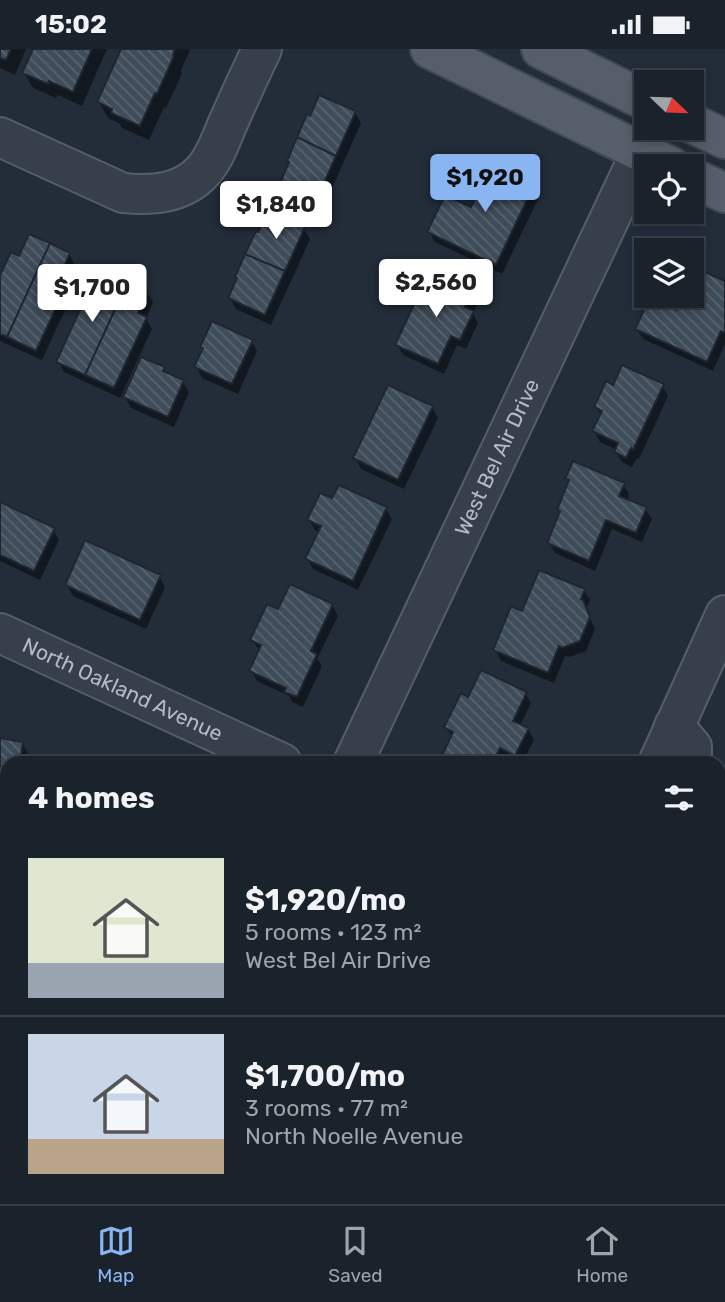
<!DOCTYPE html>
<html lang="en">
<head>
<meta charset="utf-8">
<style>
  :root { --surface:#1a222c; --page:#232a34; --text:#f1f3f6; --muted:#9fa4a9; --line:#383f48; --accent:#8ab5f3 }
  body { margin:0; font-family:Rubik,sans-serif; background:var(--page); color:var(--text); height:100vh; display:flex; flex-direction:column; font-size:26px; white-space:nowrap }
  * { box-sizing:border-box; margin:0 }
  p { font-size:23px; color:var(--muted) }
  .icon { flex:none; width:38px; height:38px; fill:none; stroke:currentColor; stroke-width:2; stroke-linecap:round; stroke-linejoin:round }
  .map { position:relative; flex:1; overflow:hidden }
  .details { position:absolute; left:0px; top:707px; width:726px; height:448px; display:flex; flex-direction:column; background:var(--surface); border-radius:21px 21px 0 0; box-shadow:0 4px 10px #0003,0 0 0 2px var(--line) }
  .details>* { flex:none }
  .needle { width:46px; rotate:113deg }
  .buttons { position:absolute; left:634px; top:21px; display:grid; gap:14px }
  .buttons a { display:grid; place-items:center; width:70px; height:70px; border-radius:0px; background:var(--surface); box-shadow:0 4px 10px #0003,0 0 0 2px var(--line); font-size:35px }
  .price { position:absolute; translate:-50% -60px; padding:0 16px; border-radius:7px; background:#fff; color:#222; font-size:23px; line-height:46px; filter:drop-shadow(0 2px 4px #0008) }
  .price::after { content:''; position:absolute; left:50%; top:42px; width:21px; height:16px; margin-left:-10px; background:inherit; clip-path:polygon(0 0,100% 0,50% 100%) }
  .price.selected { background:var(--accent); color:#111 }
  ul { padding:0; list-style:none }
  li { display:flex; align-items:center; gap:21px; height:175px; padding:0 28px }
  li+li { border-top:2px solid var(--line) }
  li span { display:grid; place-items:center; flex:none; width:196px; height:140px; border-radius:0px; color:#555 }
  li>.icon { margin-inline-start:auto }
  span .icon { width:84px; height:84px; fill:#fffc; stroke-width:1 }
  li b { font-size:30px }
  h2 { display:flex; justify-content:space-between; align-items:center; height:84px; padding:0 28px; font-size:30px }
  .status { display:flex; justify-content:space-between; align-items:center; height:49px; padding:0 35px; background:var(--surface); direction:ltr }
  .status svg { height:19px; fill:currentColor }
  .menu { display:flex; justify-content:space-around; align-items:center; height:98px; border-top:2px solid var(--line); background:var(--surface); font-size:19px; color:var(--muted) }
  .menu a { display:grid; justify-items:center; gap:4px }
  .menu .selected { color:var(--accent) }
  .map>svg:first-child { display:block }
  .shadow { fill:#0007 }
  .building { fill:url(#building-back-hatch); stroke:#1e2631; stroke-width:2 }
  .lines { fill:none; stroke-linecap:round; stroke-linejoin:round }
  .minor-casing { stroke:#555d68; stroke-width:42 }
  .major-casing { stroke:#404853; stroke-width:42 }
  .minor { stroke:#373f4a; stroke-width:38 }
  .major { stroke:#555e6a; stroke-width:38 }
  .labels { text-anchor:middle; stroke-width:5; stroke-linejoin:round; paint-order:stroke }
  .street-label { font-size:21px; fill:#b2bac6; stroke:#1c242f }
</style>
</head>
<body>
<div class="status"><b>15:02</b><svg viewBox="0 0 49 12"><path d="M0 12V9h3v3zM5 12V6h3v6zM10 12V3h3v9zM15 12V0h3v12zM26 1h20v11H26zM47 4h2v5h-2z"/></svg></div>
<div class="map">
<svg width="725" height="1155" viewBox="0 0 725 1155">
  <defs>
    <pattern id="building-back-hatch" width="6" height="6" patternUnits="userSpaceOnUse" patternTransform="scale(1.75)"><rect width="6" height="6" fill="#3f4c59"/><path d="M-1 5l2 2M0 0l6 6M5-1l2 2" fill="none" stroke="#58646f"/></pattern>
  </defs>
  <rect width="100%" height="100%" fill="#232d3a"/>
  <path class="shadow" d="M 0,0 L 26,0 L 15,26 L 0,19 Z
    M 35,0 L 107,0 L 82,57 L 58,46 L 56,49 L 33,39 L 24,24 Z
    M 123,0 L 190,0 L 181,22 L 182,24 L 166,59 L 164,58 L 149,91 L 122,79 L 119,74 L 108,69 L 99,53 Z
    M 355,63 L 361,74 L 323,160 L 288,144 L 282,134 Z
    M 535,133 L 541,144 L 502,225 L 435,193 L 429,183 L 472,160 Z
    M 304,180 L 310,190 L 271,276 L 236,260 L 230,249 Z
    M 69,205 L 75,216 L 68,232 L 74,242 L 42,311 L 0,292 L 0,231 L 20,209 Z
    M 725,234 L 725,295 L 713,322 L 643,290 L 637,280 L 677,263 L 682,259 L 688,247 Z
    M 147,243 L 153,253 L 146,270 L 152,280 L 120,349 L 64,323 L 58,312 L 98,247 Z
    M 471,245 L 477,255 L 473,264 L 478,274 L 466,300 L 457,296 L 444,325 L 403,306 L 397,296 Z
    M 251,292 L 257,302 L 238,345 L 202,329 L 196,318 L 204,301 L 202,298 Z
    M 163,320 L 167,326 L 183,333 L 189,343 L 174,378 L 131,359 L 125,348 Z
    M 662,336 L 668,347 L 639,410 L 637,409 L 632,418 L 622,413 L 616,403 L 617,401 L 600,393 L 594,382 L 601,367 L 596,358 L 614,338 Z
    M 432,358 L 438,369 L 404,440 L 361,420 L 355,409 Z
    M 567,430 L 623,435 L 629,445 L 627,452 L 645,460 L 652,470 L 642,493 L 612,480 L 595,522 L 555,504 L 549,494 L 561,464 L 559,461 L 570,434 Z
    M 333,452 L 386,460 L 392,470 L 358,541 L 313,520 L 307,509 L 320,483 L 315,481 L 309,471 Z
    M 0,455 L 53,480 L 59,491 L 40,531 L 0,512 Z
    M 159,527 L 165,538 L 146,580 L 73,547 L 67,536 Z
    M 584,541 L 590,551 L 586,560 L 595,580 L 586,602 L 569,608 L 565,607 L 554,634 L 501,612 L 495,601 L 523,564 Z
    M 332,556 L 338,567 L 317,610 L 322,617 L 303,658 L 292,653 L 289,647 L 257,632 L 251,622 L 260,602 L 252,591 L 279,562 Z
    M 525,644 L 531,654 L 520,677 L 528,680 L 534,691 L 522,714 L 517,714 L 506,709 L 504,714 L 446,714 L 443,708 L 452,688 L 446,678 L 469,650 Z
    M 0,691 L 22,694 L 28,705 L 27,714 L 7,714 L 7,754 L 0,753 Z
    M 25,1148 L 90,1148 L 87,1155 L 22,1155 Z
    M 244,1148 L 309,1148 L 306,1155 L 248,1155 Z
    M 629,1148 L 708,1148 L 716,1155 L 636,1155 Z"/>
  <path class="building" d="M 0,0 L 11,0 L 6,11 L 0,9 Z
    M 33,0 L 92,0 L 73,43 L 49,32 L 48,35 L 22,24 Z
    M 121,0 L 175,0 L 173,6 L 174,7 L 157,45 L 155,44 L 140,77 L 111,64 L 112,60 L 97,53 Z
    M 319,46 L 356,62 L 336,107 L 297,88 L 307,65 L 310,67 Z
    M 297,88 L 336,107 L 317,150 L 280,134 L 289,113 L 287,112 Z
    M 494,111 L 536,132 L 496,216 L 427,183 L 445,146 L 471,158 Z
    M 268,162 L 305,178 L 285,222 L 245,205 L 256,182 L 258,183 Z
    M 29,185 L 50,194 L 7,288 L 0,285 L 0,226 L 11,203 L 19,207 Z
    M 50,194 L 70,204 L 60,226 L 69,231 L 36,302 L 7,288 Z
    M 245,205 L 285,222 L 265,266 L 228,249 L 237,229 L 235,228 Z
    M 698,220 L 725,232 L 725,284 L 721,282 L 707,313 L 635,280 L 650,248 L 676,261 L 678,255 L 681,257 L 686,247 L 691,247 L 691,235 Z
    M 107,223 L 128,232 L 85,326 L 56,313 L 89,241 L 97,245 Z
    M 429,223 L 472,243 L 465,258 L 474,262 L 460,291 L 451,287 L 438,315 L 395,296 Z
    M 128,232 L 148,242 L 138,264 L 147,268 L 114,339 L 85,326 Z
    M 212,272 L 253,291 L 232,335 L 194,318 L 203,299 L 200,298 Z
    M 141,308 L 165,318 L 163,322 L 184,331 L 168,368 L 123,348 Z
    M 622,316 L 664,335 L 633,401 L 631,399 L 626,409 L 614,403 L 618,394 L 592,382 L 602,362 L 594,358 L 606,332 L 613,336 Z
    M 388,336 L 433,357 L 398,431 L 353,409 Z
    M 573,412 L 625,434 L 619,447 L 647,458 L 636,484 L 606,471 L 589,512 L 547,494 L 560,462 L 557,461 L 569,431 L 565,430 Z
    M 339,436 L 387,458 L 353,532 L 305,510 L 321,477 L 307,471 L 320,444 L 332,449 Z
    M 0,453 L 55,479 L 34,522 L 0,506 Z
    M 85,491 L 161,526 L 140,571 L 65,536 Z
    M 539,521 L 585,540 L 581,550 L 583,551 L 590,568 L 580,592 L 562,599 L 559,597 L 548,624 L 493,601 L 511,557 L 522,562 Z
    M 290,535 L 333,555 L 311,602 L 317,605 L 297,648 L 284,643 L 286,639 L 249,622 L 261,596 L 250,591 L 267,555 L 278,560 Z
    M 481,621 L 527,643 L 513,672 L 529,679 L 515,707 L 500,699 L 493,714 L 452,714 L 441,709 L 453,683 L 444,678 L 461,644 L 468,648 Z
    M 0,689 L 23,693 L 20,714 L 7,714 L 7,745 L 0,744 Z
    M 23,1148 L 80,1148 L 77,1155 L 20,1155 Z
    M 243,1148 L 299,1148 L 295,1155 L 258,1155 Z
    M 455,1148 L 523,1148 L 535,1154 L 534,1155 L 452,1155 Z
    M 639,1148 L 711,1148 L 718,1155 L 646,1155 Z"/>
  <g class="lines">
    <defs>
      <g id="minor">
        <path d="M 0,88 L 123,144 C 152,147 182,145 203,122 C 215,109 221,90 228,74 C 239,49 250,25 262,0"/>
        <path id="s1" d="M 0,584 L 282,714"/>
        <path d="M 674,677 L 692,698 L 692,714"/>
        <path id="s2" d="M 353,714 L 641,103"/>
        <path d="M 658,714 L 725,566"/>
        <path d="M 719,975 L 725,968"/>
        <path d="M 719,1021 L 725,1027"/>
        <path d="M 150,1155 L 154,1148"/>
      </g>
      <path id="major" d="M 430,0 L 670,117
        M 541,0 L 646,52
        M 691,74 L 725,90
        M 691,128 L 725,144"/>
    </defs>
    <use href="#minor" class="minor-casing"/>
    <use href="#major" class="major-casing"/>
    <use href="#minor" class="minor"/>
    <use href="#major" class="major"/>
  </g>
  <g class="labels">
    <g class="street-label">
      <text dy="7" stroke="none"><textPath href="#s2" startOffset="338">West Bel Air Drive</textPath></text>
      <text dy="7" stroke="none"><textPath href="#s1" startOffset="135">North Oakland Avenue</textPath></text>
    </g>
  </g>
</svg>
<div class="buttons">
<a><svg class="needle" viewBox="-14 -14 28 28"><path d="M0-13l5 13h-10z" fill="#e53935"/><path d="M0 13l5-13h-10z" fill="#9fa4a9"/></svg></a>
<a><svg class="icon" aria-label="locate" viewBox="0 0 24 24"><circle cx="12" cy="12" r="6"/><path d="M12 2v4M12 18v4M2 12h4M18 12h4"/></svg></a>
<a><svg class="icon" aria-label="layers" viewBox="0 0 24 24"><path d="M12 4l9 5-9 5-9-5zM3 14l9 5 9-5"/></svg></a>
</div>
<b class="price selected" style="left:485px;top:165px">$1,920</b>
<b class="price" style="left:276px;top:192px">$1,840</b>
<b class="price" style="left:436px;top:270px">$2,560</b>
<b class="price" style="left:92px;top:275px">$1,700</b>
<section class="details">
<h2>4 homes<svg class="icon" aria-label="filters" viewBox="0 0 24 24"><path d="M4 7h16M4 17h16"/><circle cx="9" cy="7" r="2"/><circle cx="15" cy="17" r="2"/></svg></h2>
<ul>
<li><span style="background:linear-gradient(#dfe7d0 75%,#9aa5b1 0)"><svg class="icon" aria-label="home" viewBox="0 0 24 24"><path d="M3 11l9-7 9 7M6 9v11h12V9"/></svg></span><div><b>$1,920/mo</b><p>5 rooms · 123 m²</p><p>West Bel Air Drive</p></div></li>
<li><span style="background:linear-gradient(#c9d6e8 75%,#b9a48a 0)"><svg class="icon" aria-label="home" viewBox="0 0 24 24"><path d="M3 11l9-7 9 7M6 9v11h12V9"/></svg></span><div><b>$1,700/mo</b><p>3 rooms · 77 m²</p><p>North Noelle Avenue</p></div></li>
</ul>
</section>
</div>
<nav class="menu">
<a class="selected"><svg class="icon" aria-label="map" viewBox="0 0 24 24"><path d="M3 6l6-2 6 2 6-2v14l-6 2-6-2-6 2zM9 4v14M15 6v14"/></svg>Map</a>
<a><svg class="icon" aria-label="saved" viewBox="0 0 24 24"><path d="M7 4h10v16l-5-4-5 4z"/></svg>Saved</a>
<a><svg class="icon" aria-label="home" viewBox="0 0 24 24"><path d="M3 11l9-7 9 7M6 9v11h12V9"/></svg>Home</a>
</nav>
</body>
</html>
